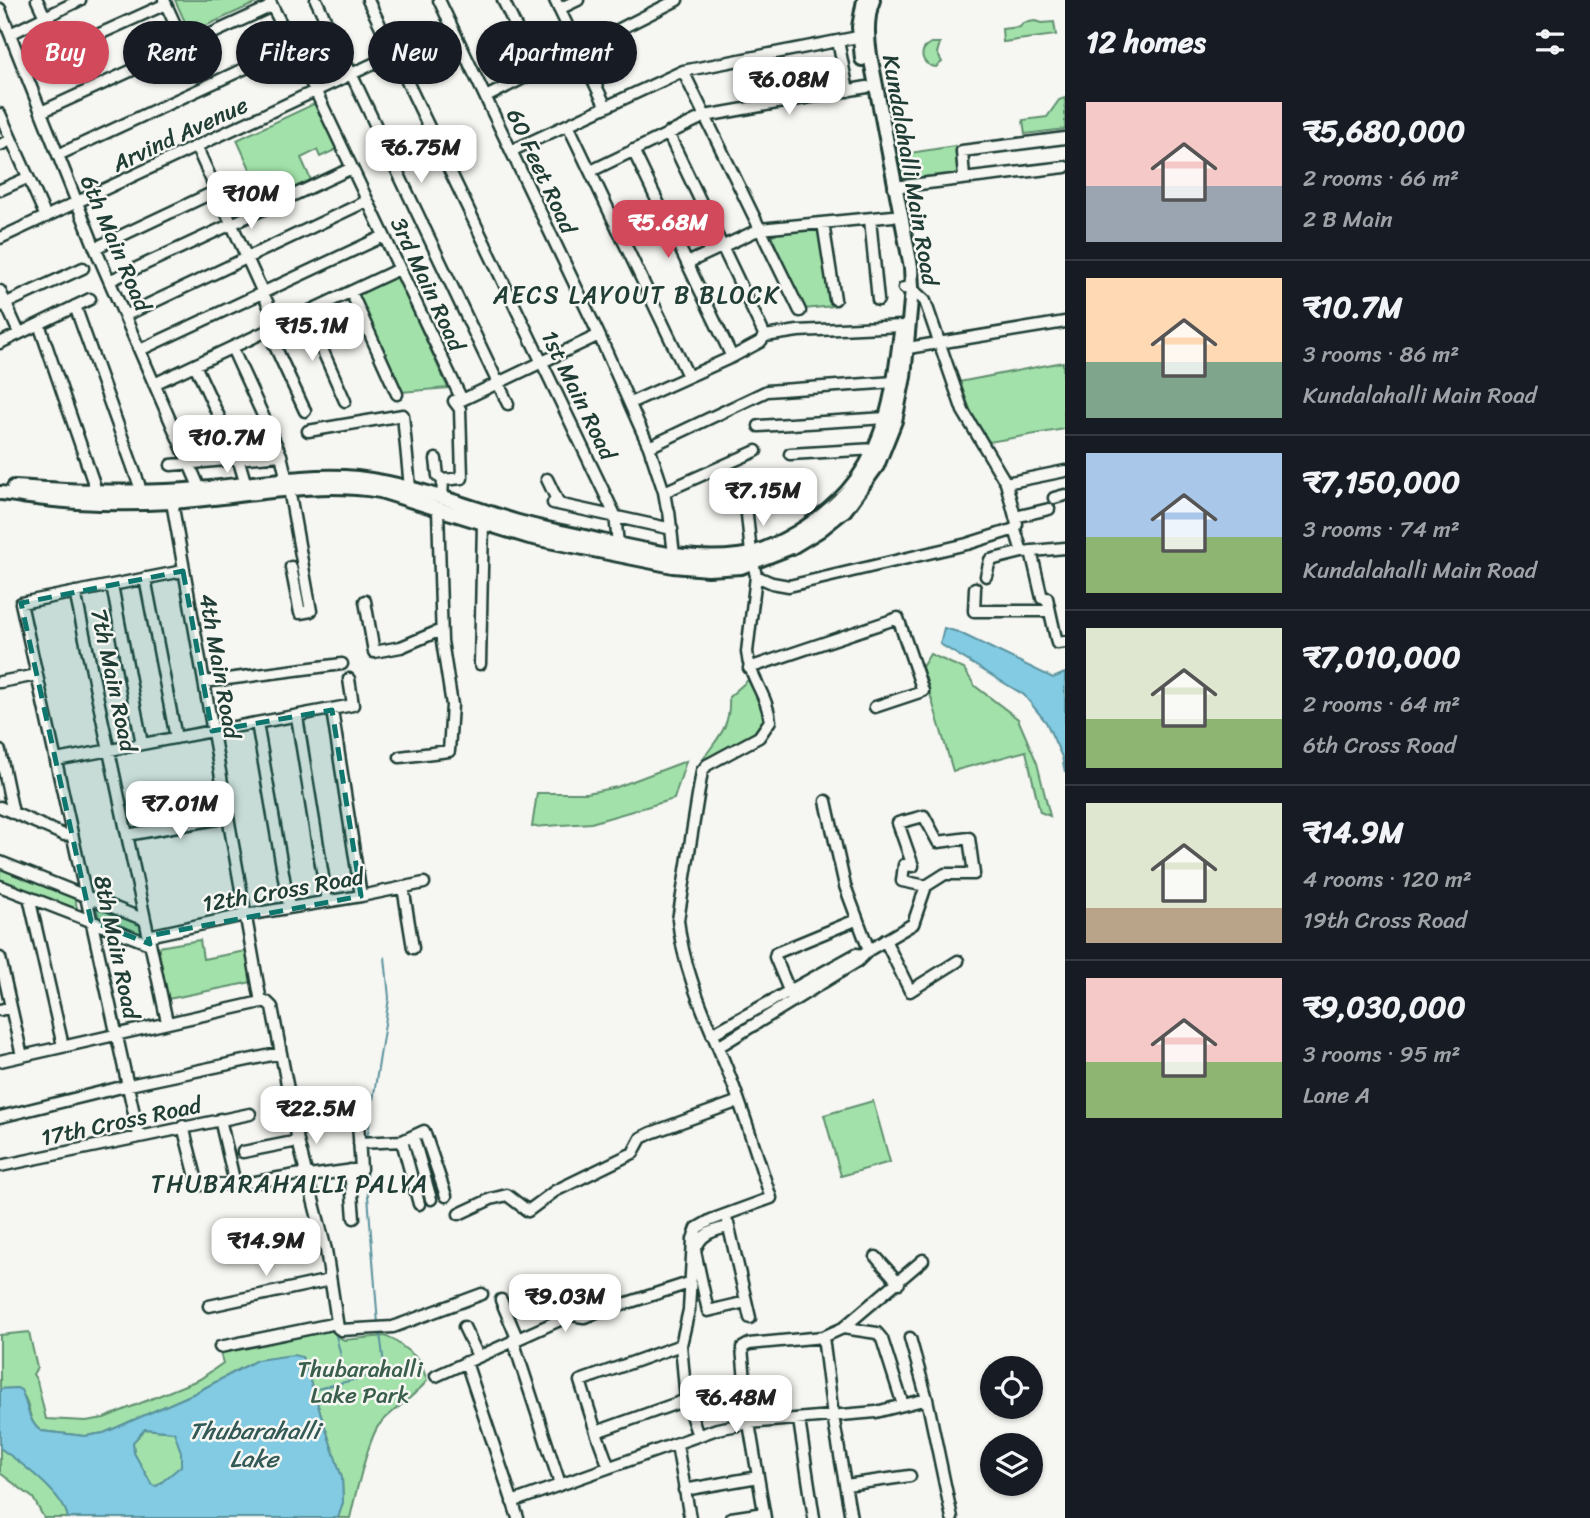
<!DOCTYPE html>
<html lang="en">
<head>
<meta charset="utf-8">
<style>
  :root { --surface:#171b24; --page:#242831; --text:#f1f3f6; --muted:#9ea1a6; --line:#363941; --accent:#d1495b }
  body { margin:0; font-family:Sriracha,sans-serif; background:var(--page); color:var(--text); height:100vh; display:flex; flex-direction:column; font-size:26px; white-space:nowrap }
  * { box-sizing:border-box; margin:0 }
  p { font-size:23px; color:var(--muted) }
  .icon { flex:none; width:38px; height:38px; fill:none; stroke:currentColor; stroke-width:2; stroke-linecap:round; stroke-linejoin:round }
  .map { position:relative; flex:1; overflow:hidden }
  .panel { display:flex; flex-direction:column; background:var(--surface); width:525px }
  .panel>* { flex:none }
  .top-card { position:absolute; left:21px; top:21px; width:665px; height:63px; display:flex; gap:14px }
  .tools { position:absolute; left:980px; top:1356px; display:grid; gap:14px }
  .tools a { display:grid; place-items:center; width:63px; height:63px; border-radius:50%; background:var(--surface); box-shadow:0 2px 5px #0004; font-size:35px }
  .price { position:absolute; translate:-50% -60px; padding:0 16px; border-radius:14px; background:#fff; color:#222; font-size:23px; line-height:46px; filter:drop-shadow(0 2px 4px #0008) }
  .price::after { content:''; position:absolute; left:50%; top:42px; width:21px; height:16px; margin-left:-10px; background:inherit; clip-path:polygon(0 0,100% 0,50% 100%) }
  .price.on { background:var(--accent); color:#fff }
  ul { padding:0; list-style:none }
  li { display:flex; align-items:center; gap:21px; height:175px; padding:0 21px }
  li+li { border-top:2px solid var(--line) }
  li span { display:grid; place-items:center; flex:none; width:196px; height:140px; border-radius:0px; color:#555 }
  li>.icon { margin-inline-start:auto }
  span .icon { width:84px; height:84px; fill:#fffc; stroke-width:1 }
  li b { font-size:30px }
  h2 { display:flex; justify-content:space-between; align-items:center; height:84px; padding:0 21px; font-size:30px }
  .pill { padding:0 24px; border-radius:32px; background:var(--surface); box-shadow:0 2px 5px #0004; font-size:24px; line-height:63px }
  .pill.on { background:var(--accent); color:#fff }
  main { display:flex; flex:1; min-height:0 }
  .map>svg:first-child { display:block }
  .green { fill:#a2e2aa; stroke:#60906f; stroke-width:2 }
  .water { fill:#82cbe3; stroke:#5a929d; stroke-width:2; fill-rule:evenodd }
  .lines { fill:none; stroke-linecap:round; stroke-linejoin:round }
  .stream { stroke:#5a929d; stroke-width:2 }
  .minor-casing { stroke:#1f3d34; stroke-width:15 }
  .major-casing { stroke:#1f3d34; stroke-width:18 }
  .minor { stroke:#f6f6f2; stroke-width:10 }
  .major { stroke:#f6f6f2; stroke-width:12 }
  .marked { fill:#0f766e; fill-opacity:0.2; stroke:#0f766e; stroke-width:5; stroke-dasharray:14 9; stroke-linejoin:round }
  .labels { text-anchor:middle; stroke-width:5; stroke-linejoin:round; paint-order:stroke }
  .street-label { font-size:23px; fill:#1f3d34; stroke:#f6f6f2 }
  .park-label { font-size:23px; fill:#395e4c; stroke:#f6f6f2 }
  .neighbourhood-label { font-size:24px; letter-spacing:2px; fill:#1f3d34; stroke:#f6f6f2 }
  .water-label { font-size:24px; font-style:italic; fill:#335957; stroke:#f6f6f2 }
</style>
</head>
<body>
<main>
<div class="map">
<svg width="1065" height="1518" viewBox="0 0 1065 1518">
  <rect width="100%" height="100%" fill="#f6f6f2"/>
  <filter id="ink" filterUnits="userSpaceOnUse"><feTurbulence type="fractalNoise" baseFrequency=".0143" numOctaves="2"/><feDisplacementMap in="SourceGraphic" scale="14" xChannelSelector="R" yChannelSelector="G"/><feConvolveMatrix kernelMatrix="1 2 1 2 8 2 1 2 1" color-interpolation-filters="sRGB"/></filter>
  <g filter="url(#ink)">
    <path class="green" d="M 175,0 L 258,0 L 258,2 L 190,33 Z
      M 1035,21 L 1041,23 L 1054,22 L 1056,35 L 1003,42 L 1002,29 L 1020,27 L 1023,23 Z
      M 931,43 L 940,43 L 937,53 L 942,62 L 936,67 C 920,65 918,50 931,43 Z
      M 1065,98 L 1065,129 L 1025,134 L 1023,120 L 1047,117 L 1059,100 Z
      M 316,103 L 337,149 L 320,157 L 317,150 L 301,158 L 311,180 L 265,202 L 237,140 Z
      M 955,146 L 958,174 L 903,179 L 897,155 Z
      M 822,226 L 833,306 L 804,309 L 770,233 Z
      M 396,274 L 448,388 L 401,392 L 356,294 Z
      M 1063,362 L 1065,429 L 989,442 L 972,414 L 959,382 Z
      M 930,654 L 964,669 L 975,686 L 1018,719 L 1037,763 L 1050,816 L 1040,812 L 1026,751 L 953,771 L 922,667 Z
      M 748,680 C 753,689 762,699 764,708 C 772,740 722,753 700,764 C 715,739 731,731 729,697 Z
      M 686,761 L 674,799 L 591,823 L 532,827 L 537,793 L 587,793 L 617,787 Z
      M 0,867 L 75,898 L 78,913 L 0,882 Z
      M 96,905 L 140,922 L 144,937 L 99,919 Z
      M 200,940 L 203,959 L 246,951 L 252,982 L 168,999 L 158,947 Z
      M 873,1101 L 890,1162 L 841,1176 L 824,1115 Z
      M 334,1327 L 336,1335 L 344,1340 L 385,1336 L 394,1340 L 420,1360 L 427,1381 C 412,1399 393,1409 379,1425 C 369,1437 354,1500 350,1518 L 338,1518 L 343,1502 L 342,1478 L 302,1357 L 257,1360 L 195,1393 L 104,1433 L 85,1436 L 41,1431 C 28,1422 31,1410 25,1398 C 23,1394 19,1391 17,1388 L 0,1389 L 0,1335 L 29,1332 L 37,1368 L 33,1374 L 37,1381 L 46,1419 L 86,1421 L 104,1418 L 200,1379 L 223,1363 L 220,1353 Z
      M 145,1429 L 175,1432 L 181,1452 L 182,1466 L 157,1486 L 152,1486 L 134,1453 L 133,1442 Z
      M 0,1448 C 20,1462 64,1494 68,1518 L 44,1518 L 33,1498 L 0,1473 Z"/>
    <path class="water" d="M 944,628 L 958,632 L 1053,678 L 1065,673 L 1065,772 L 1062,757 L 1046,722 L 1024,695 L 940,644 Z
      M 293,1355 L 302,1357 L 342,1478 L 343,1502 L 338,1518 L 68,1518 C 64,1494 20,1462 0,1448 L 0,1389 L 17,1388 L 21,1390 C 28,1404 27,1421 41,1431 L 85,1436 L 104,1433 L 195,1393 L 257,1360 ZM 145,1429 L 174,1432 L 181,1452 L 181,1466 L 157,1486 L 152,1485 L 134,1453 L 133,1442 Z"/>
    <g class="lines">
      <path class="stream" d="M 367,1139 L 389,998 L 385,957
        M 366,1148 L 366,1170 L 378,1324
        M 335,1331 L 341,1357
        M 313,1390 L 385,1372 L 380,1333"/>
      <defs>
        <path id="minor" d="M 37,0 L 45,17
          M 164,0 L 185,46
          M 269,0 L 316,92 L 462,400 L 599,335
          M 316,0 L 508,404
          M 368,0 L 615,515 L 618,544
          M 439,0 L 599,335 L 649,447 L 664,492 L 667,509 L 669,511 L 674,555
          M 503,0 L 537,71
          M 555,0 L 606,107
          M 0,9 L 95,248 L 200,489
          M 559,9 L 578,0
          M 10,34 L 80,0
          M 838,41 L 848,91
          M 24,68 L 166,4
          M 683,71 L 800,311
          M 486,97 L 677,0
          M 41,112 L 272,6
          M 0,114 L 46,217
          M 568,125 L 688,376
          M 668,133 L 765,336
          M 0,145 L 11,140
          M 197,148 L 278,326
          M 633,150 L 732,357
          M 511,151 L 683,71 L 858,37
          M 58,155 L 293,46
          M 591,171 L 705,116 L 867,87
          M 964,178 L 962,151 L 1065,138
          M 894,187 L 1065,167
          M 0,190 L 27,178
          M 870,219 L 878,300
          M 823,223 L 835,299
          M 0,238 L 452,27
          M 95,248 L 216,191
          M 687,263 L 760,229 L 893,216
          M 111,280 L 352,168
          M 904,288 L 912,289 L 925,301 L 963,411 L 1006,483 L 1017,524 L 1015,529 L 1022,552
          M 0,291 L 19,333
          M 351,292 L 397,394
          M 0,306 L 83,268
          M 75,306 L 139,484 L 140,492
          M 306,313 L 345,401
          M 126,315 L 367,201
          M 39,324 L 94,484 L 94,490
          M 268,331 L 305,411
          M 765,336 L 798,331 L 902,326
          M 0,343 L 90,299
          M 232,348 L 281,455 L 289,489 L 311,611 L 300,613 L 291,567
          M 908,348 L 1065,322
          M 140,350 L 384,236
          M 195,365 L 238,458 L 246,485
          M 154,384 L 399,269
          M 630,403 L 732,357 L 760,342 L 765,336
          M 759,426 L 886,418
          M 308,431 L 403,415 L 410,488
          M 649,447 L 767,391 L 894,382
          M 790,454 L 875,449
          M 436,459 L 438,476 L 443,480 L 442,499
          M 171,465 L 281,455
          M 547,479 L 559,504
          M 443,480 L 462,478 L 460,409 L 454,401
          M 1006,483 L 1065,471
          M 664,492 L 756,451
          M 1054,498 L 1065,495
          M 172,502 L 261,1002
          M 553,503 L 672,529
          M 1015,517 L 1049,509
          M 1031,551 L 1042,598 L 1047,598 L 1057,643 L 1065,642
          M 756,576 L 772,583 L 789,586 L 967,544 L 1015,529
          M 986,576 L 990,560 L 1022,552 L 1065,548
          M 145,578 L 176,738
          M 112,585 L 142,744
          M 975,588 L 974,611 L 1050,611
          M 75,592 L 167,1022
          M 365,601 L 374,652 L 401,647 L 441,630
          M 480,664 L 483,522
          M 749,668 L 898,618 L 923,691 L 875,707
          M 0,682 L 37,675
          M 204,682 L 342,664
          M 332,710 L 361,896
          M 297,717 L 327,901
          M 257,723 L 289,907
          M 0,751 L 13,813
          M 400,757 L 449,751 L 452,705 L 442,641 L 438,509
          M 56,760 L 353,705 L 349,679
          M 0,807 L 64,835 L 72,833
          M 127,835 L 228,817
          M 0,862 L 145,920
          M 0,886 L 150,944
          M 403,887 L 413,948
          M 29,897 L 63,1046
          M 148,936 L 245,915 L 361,896 L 424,883
          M 885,940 L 910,991 L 958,961
          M 869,950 L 913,924 L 926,886 L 902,881 L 904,865 L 913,866 L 898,823 L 924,816 L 938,842 L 969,838 L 974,874 L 945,874 L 926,886
          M 0,958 L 22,1056
          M 791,995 L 775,957 L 776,953 L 856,920
          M 261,1002 L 267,1002 L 272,1007 L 298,1141 L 326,1250 L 338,1328 L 341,1330 L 393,1327 L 482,1294
          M 0,1010 L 11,1007
          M 712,1034 L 856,954 L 863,955
          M 718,1047 L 858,961 L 869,950 L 845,886 L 826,801
          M 0,1061 L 261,1002
          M 0,1117 L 134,1084 L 281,1053
          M 220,1119 L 235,1184
          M 183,1126 L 198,1185 L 255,1182 L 308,1173
          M 139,1136 L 21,603 L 183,571
          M 413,1136 L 431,1199
          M 402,1141 L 419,1204
          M 359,1143 L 402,1141 L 424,1131 L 446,1196
          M 243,1152 L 298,1141
          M 0,1166 L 250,1114
          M 350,1170 L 354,1218
          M 309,1176 L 361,1169 L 358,1123
          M 459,1214 L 491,1199 L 507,1195 L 528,1211 L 555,1191 L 633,1153 L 641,1138 L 651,1133 L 739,1101
          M 728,1223 L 750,1318
          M 729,1227 C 713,1230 700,1234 695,1251 L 708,1311 L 746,1302
          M 876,1257 L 899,1283
          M 545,1284 L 561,1320
          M 501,1300 L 517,1338
          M 209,1306 L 330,1280
          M 464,1327 L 478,1356
          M 843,1328 L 877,1333 L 882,1339 L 903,1405
          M 823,1337 L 833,1416 L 851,1518
          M 910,1338 L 927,1399 L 952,1518
          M 513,1340 L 560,1484
          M 681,1345 L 580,1381 L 596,1432 L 686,1400 L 681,1345 L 689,1310 L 693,1239 L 697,1228 L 711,1220 L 771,1198 C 757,1156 745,1115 729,1074 C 709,1023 684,976 678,920 L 702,771 L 707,765 L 759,737 L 770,721 C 768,696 749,677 747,652 L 756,576 L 751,553 L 746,505
          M 220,1347 L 337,1323
          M 466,1362 L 518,1518
          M 436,1376 L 571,1315 L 584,1317 L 689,1283
          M 686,1400 L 696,1430
          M 799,1420 L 814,1518
          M 596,1432 L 607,1462
          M 677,1445 L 690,1518
          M 846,1485 L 910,1476
          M 684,1490 L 758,1477
          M 512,1502 L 717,1429 L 749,1423 L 876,1412 L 927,1399
          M 731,1518 L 764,1513
          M 765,1518 L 749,1423 L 742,1348 L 749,1344 L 823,1337 L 843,1328 L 923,1260"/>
        <path id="major" d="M 862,59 L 859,27 L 864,0
          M 14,487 C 75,491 138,494 199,489 C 249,485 307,473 357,478 C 411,484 463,505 515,521 C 543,529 573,534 602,541 C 647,550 692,562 738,556 C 758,554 779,543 796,533 C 836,509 864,479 880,435 C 893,402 896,367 901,332
          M 0,493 C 13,494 25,497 37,498 C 81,504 128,504 171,502 C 241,498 311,479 380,491 L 529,537 L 673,566 L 708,569 L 741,567 L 792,547 L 820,530 L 845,510 L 877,466 L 895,421 L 904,377 L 912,289 L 911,267 L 870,55 C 867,36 866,18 873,0"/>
      </defs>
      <use href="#minor" class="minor-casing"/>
      <use href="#major" class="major-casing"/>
      <use href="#minor" class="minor"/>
      <use href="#major" class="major"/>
    </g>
  </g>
  <path class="marked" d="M 183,571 L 212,731 L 332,710 L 361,896 L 148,936 L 150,944 L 91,921 L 21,603 Z"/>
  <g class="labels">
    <g class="street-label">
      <text transform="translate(180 134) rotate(-25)" y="8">Arvind Avenue</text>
      <text transform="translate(911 170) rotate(80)" y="8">Kundalahalli Main Road</text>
      <text transform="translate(542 171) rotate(65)" y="8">60 Feet Road</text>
      <text transform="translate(116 243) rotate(67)" y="8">6th Main Road</text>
      <text transform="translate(428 284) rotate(65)" y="8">3rd Main Road</text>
      <text transform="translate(579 395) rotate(64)" y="8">1st Main Road</text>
      <text transform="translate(220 666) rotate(80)" y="8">4th Main Road</text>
      <text transform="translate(114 680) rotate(78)" y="8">7th Main Road</text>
      <text transform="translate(283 890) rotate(-10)" y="8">12th Cross Road</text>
      <text transform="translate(117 947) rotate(78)" y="8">8th Main Road</text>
      <text transform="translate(121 1121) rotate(-12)" y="8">17th Cross Road</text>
    </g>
    <g class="park-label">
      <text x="360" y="1377">Thubarahalli<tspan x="360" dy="26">Lake Park</tspan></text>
    </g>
    <g class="neighbourhood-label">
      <text x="637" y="303">AECS LAYOUT B BLOCK</text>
      <text x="290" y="1192">THUBARAHALLI PALYA</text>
    </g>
    <g class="water-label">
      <text x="254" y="1439">Thubarahalli<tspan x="254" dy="28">Lake</tspan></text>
    </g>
  </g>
</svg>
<div class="tools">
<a><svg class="icon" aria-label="locate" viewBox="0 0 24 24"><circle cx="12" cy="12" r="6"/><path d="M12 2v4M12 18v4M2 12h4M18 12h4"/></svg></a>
<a><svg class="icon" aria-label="layers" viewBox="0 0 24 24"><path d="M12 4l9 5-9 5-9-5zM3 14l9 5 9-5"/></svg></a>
</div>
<b class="price" style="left:789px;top:117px">₹6.08M</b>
<b class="price" style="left:421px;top:185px">₹6.75M</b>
<b class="price" style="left:251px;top:231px">₹10M</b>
<b class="price on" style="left:668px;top:260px">₹5.68M</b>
<b class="price" style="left:312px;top:363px">₹15.1M</b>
<b class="price" style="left:227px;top:475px">₹10.7M</b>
<b class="price" style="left:763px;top:528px">₹7.15M</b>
<b class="price" style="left:180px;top:841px">₹7.01M</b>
<b class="price" style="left:316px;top:1146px">₹22.5M</b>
<b class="price" style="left:266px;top:1278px">₹14.9M</b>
<b class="price" style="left:565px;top:1334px">₹9.03M</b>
<b class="price" style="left:736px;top:1435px">₹6.48M</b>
<div class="top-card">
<a class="pill on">Buy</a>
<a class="pill">Rent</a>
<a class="pill">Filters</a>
<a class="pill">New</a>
<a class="pill">Apartment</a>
</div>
</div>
<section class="panel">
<h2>12 homes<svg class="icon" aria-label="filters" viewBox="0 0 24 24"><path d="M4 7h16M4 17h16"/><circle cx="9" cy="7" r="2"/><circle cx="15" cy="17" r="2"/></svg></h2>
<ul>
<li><span style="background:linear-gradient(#f6c9c9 60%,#9aa5b1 0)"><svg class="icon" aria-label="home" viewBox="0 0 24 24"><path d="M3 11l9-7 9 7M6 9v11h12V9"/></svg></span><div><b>₹5,680,000</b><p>2 rooms · 66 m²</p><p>2 B Main</p></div></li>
<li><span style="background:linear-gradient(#ffd9b3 60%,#7fa58c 0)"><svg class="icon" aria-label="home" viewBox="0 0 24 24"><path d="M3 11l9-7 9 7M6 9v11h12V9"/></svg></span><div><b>₹10.7M</b><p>3 rooms · 86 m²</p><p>Kundalahalli Main Road</p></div></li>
<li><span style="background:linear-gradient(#a9c7e8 60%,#8fb573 0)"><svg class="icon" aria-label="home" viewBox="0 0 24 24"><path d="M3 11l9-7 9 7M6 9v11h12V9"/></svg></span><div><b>₹7,150,000</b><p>3 rooms · 74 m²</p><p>Kundalahalli Main Road</p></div></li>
<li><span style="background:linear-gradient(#dfe7d0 65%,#8fb573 0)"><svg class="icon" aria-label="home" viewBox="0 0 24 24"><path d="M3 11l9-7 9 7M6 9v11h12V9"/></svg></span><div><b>₹7,010,000</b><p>2 rooms · 64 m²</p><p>6th Cross Road</p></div></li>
<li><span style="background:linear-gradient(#dfe7d0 75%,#b9a48a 0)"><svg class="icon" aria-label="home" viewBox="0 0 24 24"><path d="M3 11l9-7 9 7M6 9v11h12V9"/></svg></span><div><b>₹14.9M</b><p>4 rooms · 120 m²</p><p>19th Cross Road</p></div></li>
<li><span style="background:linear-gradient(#f6c9c9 60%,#8fb573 0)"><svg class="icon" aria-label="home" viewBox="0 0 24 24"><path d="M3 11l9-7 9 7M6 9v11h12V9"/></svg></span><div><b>₹9,030,000</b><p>3 rooms · 95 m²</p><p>Lane A</p></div></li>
</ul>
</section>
</main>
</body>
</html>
